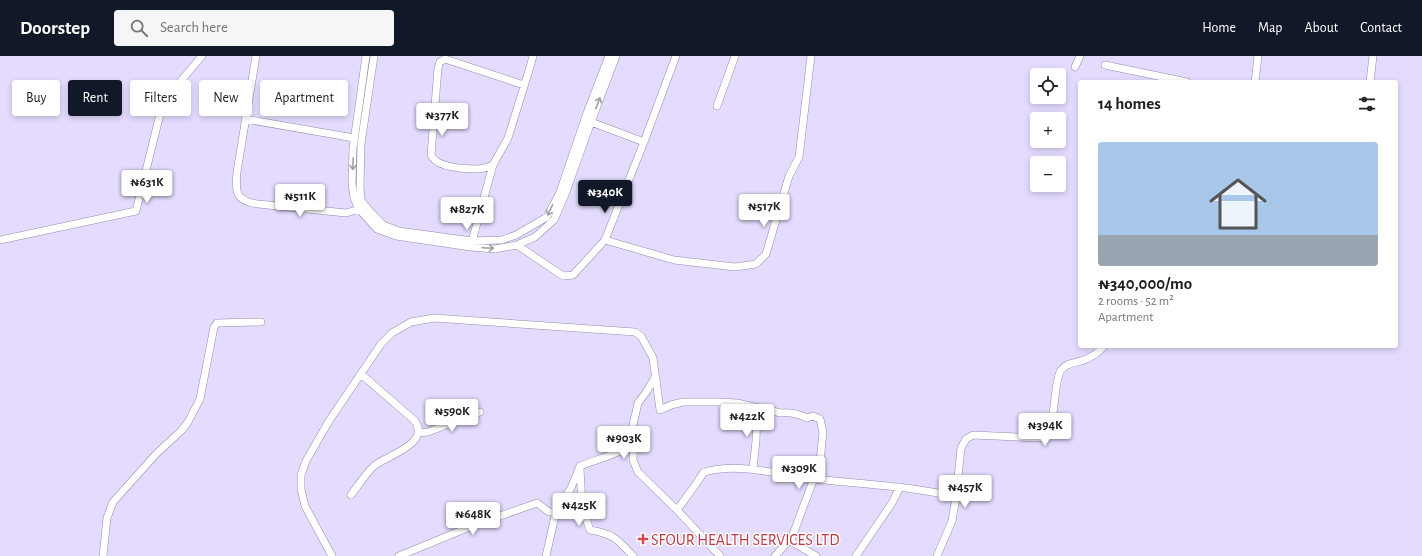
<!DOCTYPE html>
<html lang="en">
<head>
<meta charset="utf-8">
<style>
  :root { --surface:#fff; --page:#f6f6f6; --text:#222; --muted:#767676; --line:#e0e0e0; --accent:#111827 }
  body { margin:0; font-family:"Alegreya Sans",sans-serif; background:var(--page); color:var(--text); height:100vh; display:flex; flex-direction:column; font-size:15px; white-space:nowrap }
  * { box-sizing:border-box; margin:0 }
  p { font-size:13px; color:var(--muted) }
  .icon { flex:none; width:22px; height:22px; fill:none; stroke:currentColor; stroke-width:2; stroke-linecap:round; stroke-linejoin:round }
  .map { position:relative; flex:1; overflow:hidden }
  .side { position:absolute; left:1078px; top:24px; width:320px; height:268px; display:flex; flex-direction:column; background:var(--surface); border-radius:4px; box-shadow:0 2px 6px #0003 }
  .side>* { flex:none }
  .top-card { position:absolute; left:12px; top:24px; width:380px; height:36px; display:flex; gap:8px }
  .controls { position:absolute; left:1030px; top:12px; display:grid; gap:8px }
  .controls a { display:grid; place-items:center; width:36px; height:36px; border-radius:4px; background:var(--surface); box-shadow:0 2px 6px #0003; font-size:20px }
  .price { position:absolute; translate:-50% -34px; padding:0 9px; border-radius:4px; background:#fff; color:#222; font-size:13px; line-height:26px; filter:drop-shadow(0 1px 2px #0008) }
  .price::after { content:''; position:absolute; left:50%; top:24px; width:12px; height:9px; margin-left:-6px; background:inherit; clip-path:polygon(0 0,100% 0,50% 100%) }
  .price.active { background:var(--accent); color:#fff }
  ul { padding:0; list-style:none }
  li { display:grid; align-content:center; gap:8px; height:212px; padding:0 20px }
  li+li { border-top:1px solid var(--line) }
  li span { display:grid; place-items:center; height:124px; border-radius:4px; color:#555 }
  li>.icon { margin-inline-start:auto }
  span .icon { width:72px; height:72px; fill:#fffc; stroke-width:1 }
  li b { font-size:17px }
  h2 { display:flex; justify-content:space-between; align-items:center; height:48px; padding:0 20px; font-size:17px }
  .pill { padding:0 14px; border-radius:4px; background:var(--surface); box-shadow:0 2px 6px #0003; font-size:14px; line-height:36px }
  .pill.active { background:var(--accent); color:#fff }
  header { display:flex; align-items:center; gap:24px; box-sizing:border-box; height:56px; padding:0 20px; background:var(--accent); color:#fff }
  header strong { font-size:19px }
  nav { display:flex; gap:22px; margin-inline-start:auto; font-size:14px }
  .search { width:280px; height:36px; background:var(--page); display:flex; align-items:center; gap:10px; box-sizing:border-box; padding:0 14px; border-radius:4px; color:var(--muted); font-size:15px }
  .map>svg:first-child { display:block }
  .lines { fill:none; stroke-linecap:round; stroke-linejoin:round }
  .minor-casing { stroke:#948bac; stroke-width:8 }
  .minor { stroke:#fff; stroke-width:7 }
  .oneway { stroke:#a09fa3 }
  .health-dot { fill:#e0444e; stroke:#fff; stroke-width:1.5 }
  .labels { text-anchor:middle; stroke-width:3; stroke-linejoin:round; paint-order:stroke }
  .health-label { font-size:16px; fill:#be3a42; stroke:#fff; text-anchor:start }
</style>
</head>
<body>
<header>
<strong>Doorstep</strong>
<div class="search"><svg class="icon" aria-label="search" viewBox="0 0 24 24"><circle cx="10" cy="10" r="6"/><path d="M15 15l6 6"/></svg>Search here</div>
<nav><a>Home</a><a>Map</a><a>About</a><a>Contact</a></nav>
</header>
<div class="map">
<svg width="1422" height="500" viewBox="0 0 1422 500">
  <rect width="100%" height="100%" fill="#e4dbfe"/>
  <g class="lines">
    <defs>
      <path id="minor" d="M 256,0 L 237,116 C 235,137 236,145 258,148 L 346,157 L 363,152
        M 366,0 L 353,92 L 352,128 L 354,142 L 359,153 L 377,173 L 396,180 L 471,191 L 495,193 L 517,189 L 535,181 L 554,164 L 566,136 L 591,66 L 616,0
        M 374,0 L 361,88 L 360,132 L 361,144 L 366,151 L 383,169 L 399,175 L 472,185 L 502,184 L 516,179 L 547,161 L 560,136 L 587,57 L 609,0
        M 1105,9 L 1187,26
        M 1075,11 L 1080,0
        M 1255,26 L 1258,0
        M 1370,26 L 1373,0
        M 524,29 L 445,3 L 440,6 L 438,12 L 431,99 C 437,112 464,113 478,113 C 483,113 488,111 493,109 L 508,82 L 530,11 L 533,0
        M 717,50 L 735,0
        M 245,63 L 354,82
        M 644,86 L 676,0
        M 0,184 L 136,155 L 163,46 L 202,0
        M 605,184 L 674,204 L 735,211 L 756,208 L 766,198 L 789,120 L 799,101 L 811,0
        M 471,189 L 493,109
        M 517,189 L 560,218 L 564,220 L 573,219 L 605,184 L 644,86 L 591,66
        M 660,351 L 660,354 L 671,349 L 683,346 L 718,346 L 737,347 L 781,357 C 791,356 799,358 807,362 L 813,360 L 820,363 L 823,376 L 820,406 L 792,481 L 775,500
        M 418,377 L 428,376 L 480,356
        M 634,382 L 633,404 L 638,416 L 677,454 L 720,500
        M 580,412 L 582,451 L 590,474 C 614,478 617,483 633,500
        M 753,413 L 756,385 L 757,353
        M 351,439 C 358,430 365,418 374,410 C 386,400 433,387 414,364 L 361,318
        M 956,441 L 961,392 L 966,383 L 973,379 L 1041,382 C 1058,369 1052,334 1060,316 C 1064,307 1076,307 1084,304 C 1092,301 1099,296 1104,290
        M 677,454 L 696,428 L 704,416 C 741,406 778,419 815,423 C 862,428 910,430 956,441 L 952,465 L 937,500
        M 556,456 L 571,432 L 580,410 C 595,404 615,399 628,391 L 638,347 L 647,335 L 655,321
        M 789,484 L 816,500
        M 103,500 L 107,462 L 113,446 L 157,397 L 181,375 L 188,366 L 200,343 L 214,271 L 217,267 L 261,266
        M 332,500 L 305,450 L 301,433 L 301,419 L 306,405 L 329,365 L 381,288 L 392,277 L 411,266 L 434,262 L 635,276 L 641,280 L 653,302 L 660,354
        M 399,500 L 477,468 L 537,447 L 549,456 L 556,456 L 546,500
        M 856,500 L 892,447 L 900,431"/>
    </defs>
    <use href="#minor" class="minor-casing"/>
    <use href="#minor" class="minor"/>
  </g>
  <defs><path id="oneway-shaft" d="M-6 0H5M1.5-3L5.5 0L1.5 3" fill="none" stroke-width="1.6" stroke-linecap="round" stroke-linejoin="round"/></defs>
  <g class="oneway">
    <use href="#oneway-shaft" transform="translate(598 47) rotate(-69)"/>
    <use href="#oneway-shaft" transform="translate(353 108) rotate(92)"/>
    <use href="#oneway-shaft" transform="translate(550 154) rotate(116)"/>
    <use href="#oneway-shaft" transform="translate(488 192) rotate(3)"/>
  </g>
  <path class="health-dot" d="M641 477h4v4h4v4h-4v4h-4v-4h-4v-4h4z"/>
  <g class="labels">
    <g class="health-label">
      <text x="651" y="489">SFOUR HEALTH SERVICES LTD</text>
    </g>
  </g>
</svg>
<div class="controls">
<a><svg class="icon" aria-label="locate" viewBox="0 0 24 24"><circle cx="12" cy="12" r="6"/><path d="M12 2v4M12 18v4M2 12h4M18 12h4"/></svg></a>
<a>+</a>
<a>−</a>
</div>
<b class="price" style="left:442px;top:81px">₦377K</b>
<b class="price" style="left:147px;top:148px">₦631K</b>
<b class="price active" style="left:605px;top:158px">₦340K</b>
<b class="price" style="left:300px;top:162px">₦511K</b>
<b class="price" style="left:764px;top:172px">₦517K</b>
<b class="price" style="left:467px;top:175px">₦827K</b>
<b class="price" style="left:452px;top:377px">₦590K</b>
<b class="price" style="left:747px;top:382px">₦422K</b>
<b class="price" style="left:1045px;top:391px">₦394K</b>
<b class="price" style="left:624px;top:404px">₦903K</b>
<b class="price" style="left:799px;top:434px">₦309K</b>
<b class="price" style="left:965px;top:453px">₦457K</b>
<b class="price" style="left:579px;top:471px">₦425K</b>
<b class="price" style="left:473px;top:480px">₦648K</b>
<div class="top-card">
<a class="pill">Buy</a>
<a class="pill active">Rent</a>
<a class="pill">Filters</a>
<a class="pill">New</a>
<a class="pill">Apartment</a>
</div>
<section class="side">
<h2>14 homes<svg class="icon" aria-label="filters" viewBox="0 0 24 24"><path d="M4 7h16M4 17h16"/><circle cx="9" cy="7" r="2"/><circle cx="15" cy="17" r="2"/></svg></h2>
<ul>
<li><span style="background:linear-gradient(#a9c7e8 75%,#9aa5b1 0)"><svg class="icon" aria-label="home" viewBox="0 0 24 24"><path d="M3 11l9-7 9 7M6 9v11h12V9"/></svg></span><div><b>₦340,000/mo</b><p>2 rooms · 52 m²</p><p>Apartment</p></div></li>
</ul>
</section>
</div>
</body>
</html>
